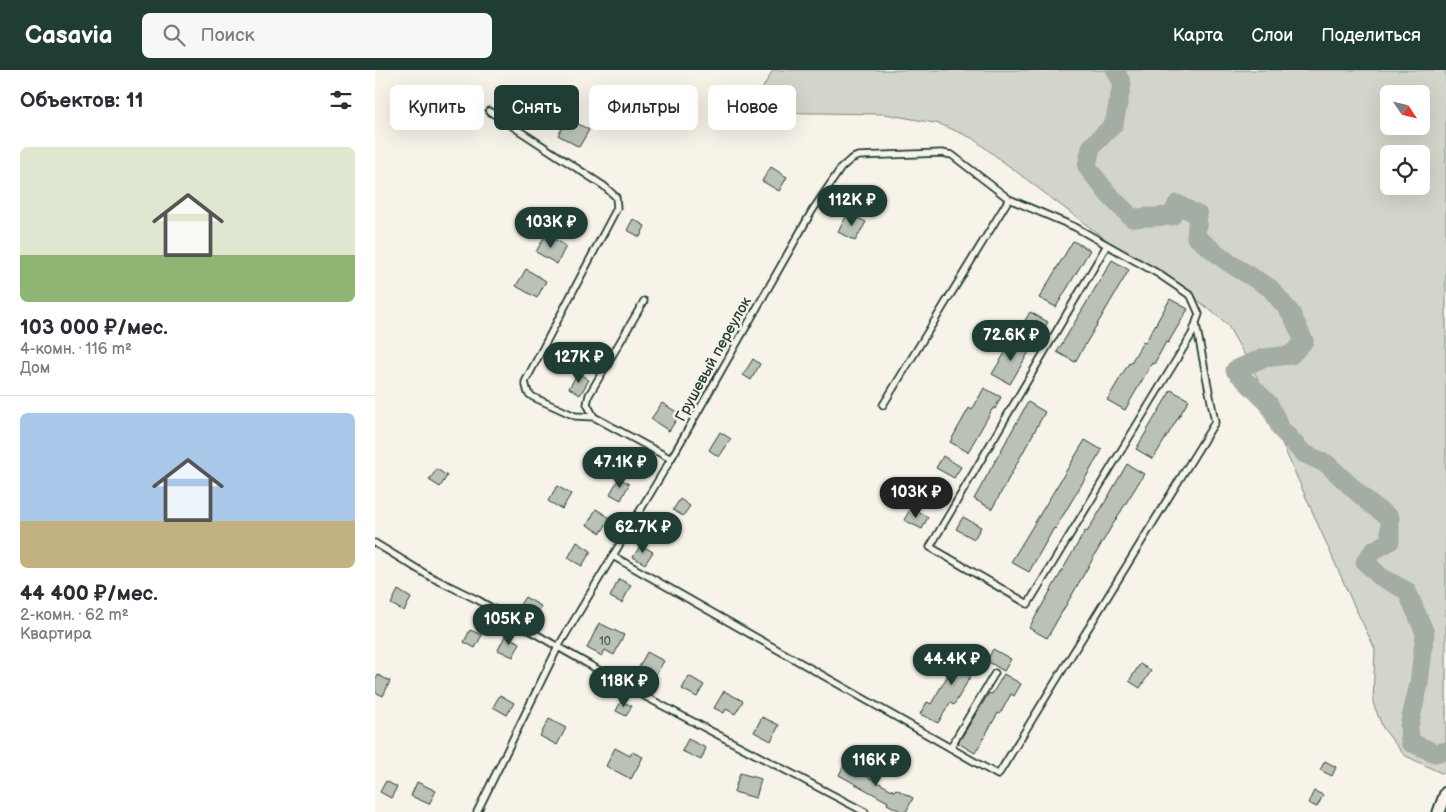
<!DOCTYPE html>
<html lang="ru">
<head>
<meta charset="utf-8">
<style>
  :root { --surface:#fff; --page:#f7f7f7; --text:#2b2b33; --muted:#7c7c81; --line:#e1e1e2; --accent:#1f3d34 }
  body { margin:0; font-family:"Balsamiq Sans",sans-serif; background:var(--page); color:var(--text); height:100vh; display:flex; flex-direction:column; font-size:19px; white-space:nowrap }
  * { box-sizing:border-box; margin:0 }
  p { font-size:16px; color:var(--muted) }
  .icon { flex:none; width:28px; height:28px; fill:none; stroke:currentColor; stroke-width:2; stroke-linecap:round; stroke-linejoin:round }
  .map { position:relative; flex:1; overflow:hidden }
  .side { display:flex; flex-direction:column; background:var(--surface); width:375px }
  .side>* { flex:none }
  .hud { position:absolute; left:15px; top:15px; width:475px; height:45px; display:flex; gap:10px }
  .needle { width:32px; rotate:125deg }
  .fabs { position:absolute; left:1005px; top:15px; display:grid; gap:10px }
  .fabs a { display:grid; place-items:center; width:50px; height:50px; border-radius:8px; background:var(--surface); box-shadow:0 5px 20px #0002; font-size:25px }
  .price { position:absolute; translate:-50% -42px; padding:0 11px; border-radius:18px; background:var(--accent); color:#fff; font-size:16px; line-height:32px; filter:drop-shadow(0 1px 2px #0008) }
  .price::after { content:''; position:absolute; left:50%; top:30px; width:15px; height:11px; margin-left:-8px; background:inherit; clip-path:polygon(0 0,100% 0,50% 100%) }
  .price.active { background:#222; color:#fff }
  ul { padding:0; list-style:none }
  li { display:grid; align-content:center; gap:10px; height:265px; padding:0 20px }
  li+li { border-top:1px solid var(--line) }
  li span { display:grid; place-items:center; height:155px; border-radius:8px; color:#555 }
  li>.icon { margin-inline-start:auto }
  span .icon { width:90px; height:90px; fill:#fffc; stroke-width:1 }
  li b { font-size:21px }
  h2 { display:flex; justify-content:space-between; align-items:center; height:60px; padding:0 20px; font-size:21px }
  .chip { padding:0 18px; border-radius:8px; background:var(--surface); box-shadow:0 5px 20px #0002; font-size:18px; line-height:45px }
  .chip.active { background:var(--accent); color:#fff }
  header { display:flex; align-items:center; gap:30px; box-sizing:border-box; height:70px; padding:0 25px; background:var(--accent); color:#fff }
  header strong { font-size:24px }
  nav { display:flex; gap:28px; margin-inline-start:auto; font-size:18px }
  .search { width:350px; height:45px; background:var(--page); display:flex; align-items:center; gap:12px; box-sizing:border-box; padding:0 18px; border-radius:8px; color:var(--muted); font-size:19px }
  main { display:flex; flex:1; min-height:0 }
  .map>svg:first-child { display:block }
  .green { fill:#d3d5ca; stroke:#79897f; fill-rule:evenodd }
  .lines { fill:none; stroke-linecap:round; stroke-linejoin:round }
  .river { stroke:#a4ada3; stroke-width:19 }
  .building { fill:#bbc1b6; stroke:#1f3d34 }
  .lane-casing { stroke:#1f3d34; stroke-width:9 }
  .street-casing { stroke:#1f3d34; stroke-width:15 }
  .lane { stroke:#f7f3e8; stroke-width:5.5 }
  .street { stroke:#f7f3e8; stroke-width:11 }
  .labels { text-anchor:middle; stroke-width:5; stroke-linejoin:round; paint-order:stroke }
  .number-label { font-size:12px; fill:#465e54 }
  .street-label { font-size:15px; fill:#1f3d34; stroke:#f7f3e8 }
</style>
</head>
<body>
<header>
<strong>Casavia</strong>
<div class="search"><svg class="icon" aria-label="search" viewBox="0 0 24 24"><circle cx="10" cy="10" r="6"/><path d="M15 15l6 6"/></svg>Поиск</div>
<nav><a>Карта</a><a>Слои</a><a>Поделиться</a></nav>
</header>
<main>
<section class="side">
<h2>Объектов: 11<svg class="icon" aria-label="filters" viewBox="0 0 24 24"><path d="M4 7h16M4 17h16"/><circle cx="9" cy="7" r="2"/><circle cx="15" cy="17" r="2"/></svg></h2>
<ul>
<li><span style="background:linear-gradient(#dfe7d0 70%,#8fb573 0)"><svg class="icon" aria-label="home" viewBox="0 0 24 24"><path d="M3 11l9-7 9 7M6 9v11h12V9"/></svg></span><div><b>103 000 ₽/мес.</b><p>4-комн. · 116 m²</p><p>Дом</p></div></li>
<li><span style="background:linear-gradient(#a9c7e8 70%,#c2b280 0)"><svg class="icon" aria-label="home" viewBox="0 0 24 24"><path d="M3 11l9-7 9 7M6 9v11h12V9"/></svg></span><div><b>44 400 ₽/мес.</b><p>2-комн. · 62 m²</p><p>Квартира</p></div></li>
</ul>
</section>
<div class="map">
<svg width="1071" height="742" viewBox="0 0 1071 742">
  <rect width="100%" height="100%" fill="#f7f3e8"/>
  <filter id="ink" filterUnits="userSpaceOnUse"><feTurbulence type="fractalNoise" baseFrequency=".02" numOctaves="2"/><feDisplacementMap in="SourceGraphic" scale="10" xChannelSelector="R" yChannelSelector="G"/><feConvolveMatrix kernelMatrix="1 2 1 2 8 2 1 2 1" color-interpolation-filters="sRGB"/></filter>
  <g filter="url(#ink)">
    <path class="green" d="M 398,0 L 1071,0 L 1071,703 L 1066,703 L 1029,685 L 1008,658 L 998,633 L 1000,579 L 976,529 L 898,353 L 882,307 L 852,254 L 804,215 L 750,184 L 597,68 L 565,54 L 510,44 L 374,42 ZM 1014,24 L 1046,24 L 1046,56 L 1014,56 ZM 1014,84 L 1046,84 L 1046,116 L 1014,116 Z"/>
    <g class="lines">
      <path class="river" d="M 740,0 L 747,14 L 739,54 L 716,77 L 712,97 L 734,125 L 757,148 L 797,146 L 802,134 L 823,145 L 821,167 L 854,193 L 895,218 L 916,243 L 929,271 L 916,285 L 888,288 L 860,300 L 894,334 L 906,359 L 928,383 L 952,394 L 995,434 L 1015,448 L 1015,471 L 998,481 L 990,492 L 1006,507 L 1032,521 L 1050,563 L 1044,614 L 1034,656 L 1035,672 L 1060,683 L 1071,681"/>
    </g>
    <path class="building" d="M 193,48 L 214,60 L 204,77 L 183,65 Z
      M 396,97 L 412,107 L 404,121 L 387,111 Z
      M 473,143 L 491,152 L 480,171 L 463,162 Z
      M 258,149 L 270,156 L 265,167 L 252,160 Z
      M 171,164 L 191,176 L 182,194 L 161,182 Z
      M 698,171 L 715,180 L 681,237 L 664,228 Z
      M 737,190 L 754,200 L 700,292 L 682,282 Z
      M 151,199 L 171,211 L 162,228 L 141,216 Z
      M 795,229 L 813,239 L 793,273 L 791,272 L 779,294 L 777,293 L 750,340 L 732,330 L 754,293 L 755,294 L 768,272 L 770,273 Z
      M 655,242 L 673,252 L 666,264 L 648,254 Z
      M 638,270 L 655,280 L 635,314 L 617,304 Z
      M 378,289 L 385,294 L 376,310 L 368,305 Z
      M 203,303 L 214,310 L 205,325 L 194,318 Z
      M 609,318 L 626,327 L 620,339 L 618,338 L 593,382 L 575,372 L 594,338 L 597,340 Z
      M 796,320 L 814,330 L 778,389 L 761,379 Z
      M 653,332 L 670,342 L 617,439 L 599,429 Z
      M 287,333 L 305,344 L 294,361 L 276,349 Z
      M 345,362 L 356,369 L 344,387 L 334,380 Z
      M 710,370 L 727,380 L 680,459 L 679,458 L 654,502 L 636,492 Z
      M 568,386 L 586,397 L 579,408 L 561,398 Z
      M 752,394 L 769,404 L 735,459 L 672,568 L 654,558 L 710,461 L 712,462 L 726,439 Z
      M 62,399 L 72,406 L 65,417 L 54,410 Z
      M 244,408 L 254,414 L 246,430 L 235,424 Z
      M 553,412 L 570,422 L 563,434 L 546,424 Z
      M 182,416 L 196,424 L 187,439 L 173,431 Z
      M 305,429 L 315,436 L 308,446 L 298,440 Z
      M 536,438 L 553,447 L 547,459 L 529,450 Z
      M 221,439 L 235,448 L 226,463 L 212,455 Z
      M 588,447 L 606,457 L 599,469 L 581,459 Z
      M 202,472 L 216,481 L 207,496 L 193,488 Z
      M 266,475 L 278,482 L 270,494 L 258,487 Z
      M 244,509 L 256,515 L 247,533 L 235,527 Z
      M 23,520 L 36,528 L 29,541 L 16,534 Z
      M 150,527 L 166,536 L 160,548 L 143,538 Z
      M 224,553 L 249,565 L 239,585 L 230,580 L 227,586 L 212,578 Z
      M 95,560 L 107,565 L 100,578 L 89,572 Z
      M 130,566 L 145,573 L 138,587 L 123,580 Z
      M 589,578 L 606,588 L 579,635 L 575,633 L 563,653 L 545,644 L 552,632 L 556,634 Z
      M 618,579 L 636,589 L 629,601 L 612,591 Z
      M 272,582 L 289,591 L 279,608 L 263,599 Z
      M 765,594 L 776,601 L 765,618 L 754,611 Z
      M 629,604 L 646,614 L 639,626 L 636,624 L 625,644 L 623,643 L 600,683 L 583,673 L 614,623 L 617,624 Z
      M 3,605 L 15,611 L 8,626 L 0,622 L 0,611 Z
      M 314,606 L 329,615 L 322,627 L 307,619 Z
      M 349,621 L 368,631 L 360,644 L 351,639 L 349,643 L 339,638 Z
      M 125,625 L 139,633 L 132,645 L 118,637 Z
      M 246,631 L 257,636 L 251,646 L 241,641 Z
      M 387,647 L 404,655 L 396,671 L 379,662 Z
      M 174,649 L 191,658 L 182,675 L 165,666 Z
      M 313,669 L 331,678 L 326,690 L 307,681 Z
      M 240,678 L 255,686 L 257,682 L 268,687 L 256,709 L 231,696 Z
      M 472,689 L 490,699 L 487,704 L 519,721 L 521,719 L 538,728 L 531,742 L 527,742 L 512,734 L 513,732 L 464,705 Z
      M 950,691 L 961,697 L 957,706 L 945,700 Z
      M 365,703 L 386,709 L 381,728 L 359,722 Z
      M 11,711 L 22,717 L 16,728 L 5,722 Z
      M 42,712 L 61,721 L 54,734 L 36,726 Z
      M 939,721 L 948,725 L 942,737 L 933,733 Z"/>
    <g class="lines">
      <defs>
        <path id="lane" d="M 114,41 L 229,116 L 241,127 L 242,138 L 150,312 L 153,323 L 158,327 L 200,346 L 219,347
          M 269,231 L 214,325 L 212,334 L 219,347 L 296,389
          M 508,335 L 634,129
          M 0,473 L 54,506 L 103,530 L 183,577 L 273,628 L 490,742
          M 238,486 L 623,705 L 840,352 L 821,254
          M 575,678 L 620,603
          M 102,742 L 183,577 L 296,389 L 437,141 L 466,98 L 476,89 L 483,86 L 567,83 L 577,85 L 634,129 L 700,157 L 782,203 L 816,226 L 824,244 L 817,264 L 653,534 L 555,477 L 732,175"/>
        <path id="street" d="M 1064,742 L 1071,723"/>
      </defs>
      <use href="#lane" class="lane-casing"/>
      <use href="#street" class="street-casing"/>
      <use href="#lane" class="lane"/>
      <use href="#street" class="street"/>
    </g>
  </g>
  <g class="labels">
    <g class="number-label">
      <text x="230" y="575">10</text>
    </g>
    <g class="street-label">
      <text transform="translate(338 289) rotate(-61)" y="5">Грушевый переулок</text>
    </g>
  </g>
</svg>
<div class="fabs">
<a><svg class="needle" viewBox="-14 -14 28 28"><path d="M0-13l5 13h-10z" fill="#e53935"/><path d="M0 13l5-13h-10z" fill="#7c7c81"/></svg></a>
<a><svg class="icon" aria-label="locate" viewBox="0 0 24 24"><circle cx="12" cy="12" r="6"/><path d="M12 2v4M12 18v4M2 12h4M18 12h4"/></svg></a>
</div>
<b class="price" style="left:477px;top:157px">112K ₽</b>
<b class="price" style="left:176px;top:179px">103K ₽</b>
<b class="price" style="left:636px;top:292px">72.6K ₽</b>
<b class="price" style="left:204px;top:314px">127K ₽</b>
<b class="price" style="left:245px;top:419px">47.1K ₽</b>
<b class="price active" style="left:541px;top:449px">103K ₽</b>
<b class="price" style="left:268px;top:484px">62.7K ₽</b>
<b class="price" style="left:134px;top:576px">105K ₽</b>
<b class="price" style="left:577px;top:616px">44.4K ₽</b>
<b class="price" style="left:249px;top:638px">118K ₽</b>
<b class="price" style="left:501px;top:717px">116K ₽</b>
<div class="hud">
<a class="chip">Купить</a>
<a class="chip active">Снять</a>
<a class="chip">Фильтры</a>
<a class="chip">Новое</a>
</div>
</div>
</main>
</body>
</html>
